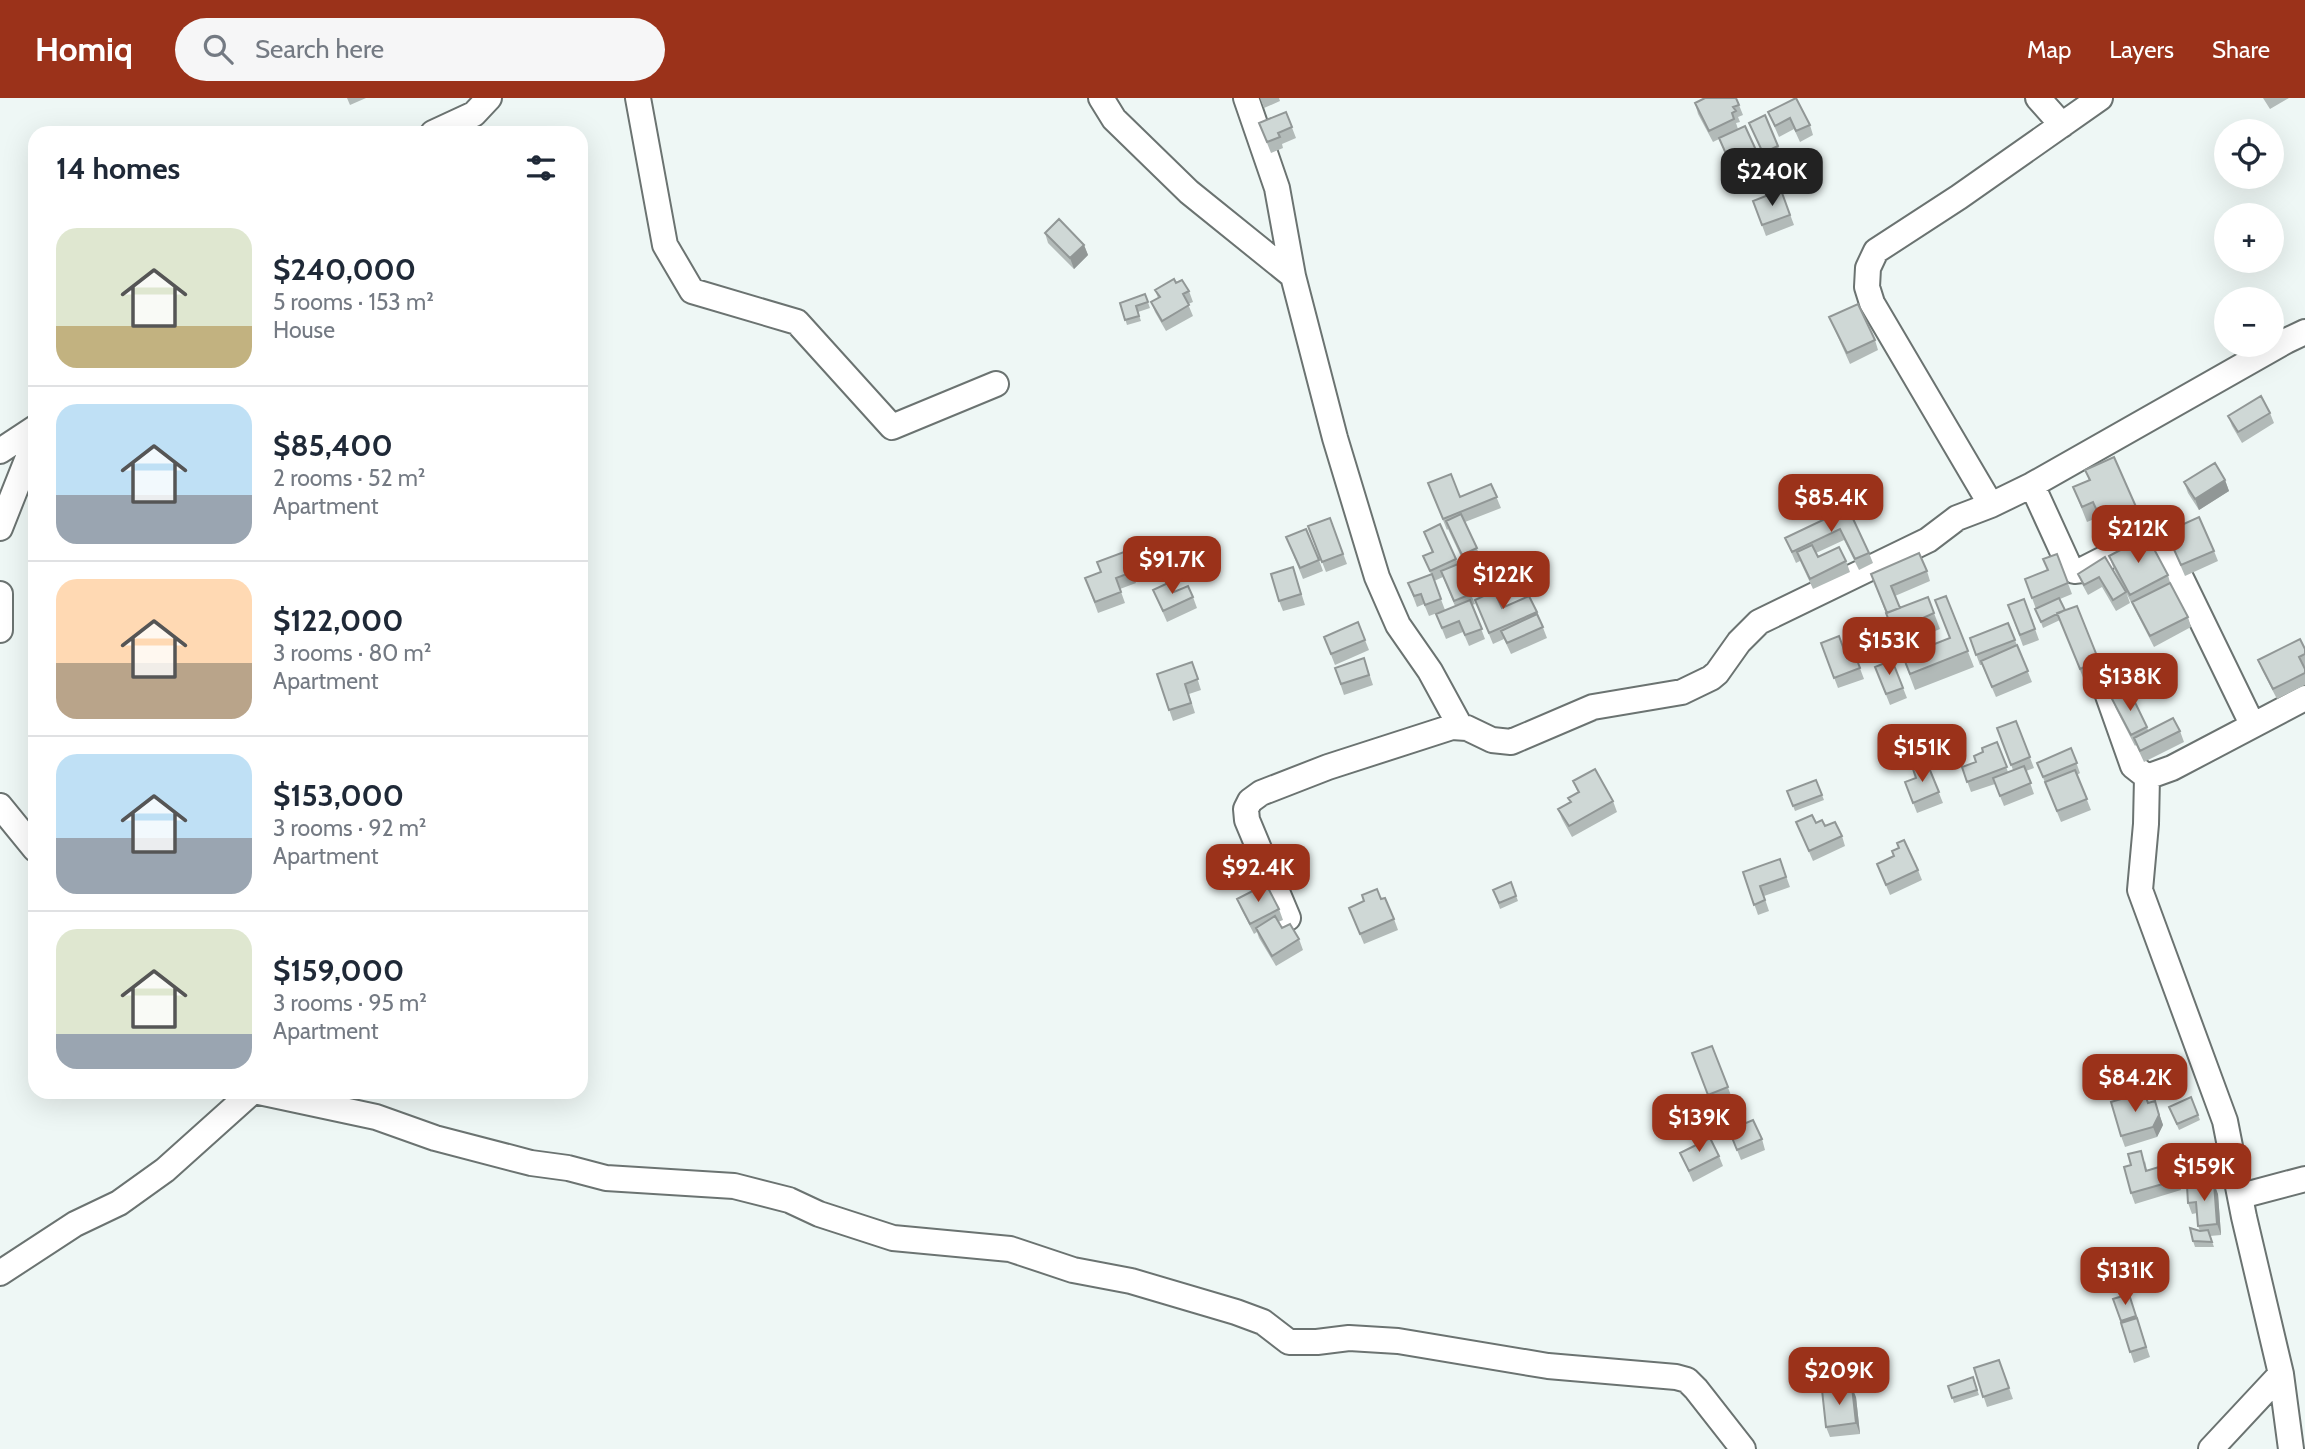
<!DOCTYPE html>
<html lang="en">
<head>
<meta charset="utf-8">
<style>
  :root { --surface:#fff; --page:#f6f6f7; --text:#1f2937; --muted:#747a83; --line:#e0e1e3; --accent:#9b321a }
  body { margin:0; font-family:Cabin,sans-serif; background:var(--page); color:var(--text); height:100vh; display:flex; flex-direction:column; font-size:26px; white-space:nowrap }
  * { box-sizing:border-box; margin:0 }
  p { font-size:23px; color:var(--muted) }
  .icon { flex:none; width:38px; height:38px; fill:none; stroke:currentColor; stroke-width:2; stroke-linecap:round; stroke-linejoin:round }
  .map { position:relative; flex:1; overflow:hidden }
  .details { position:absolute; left:28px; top:28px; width:560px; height:973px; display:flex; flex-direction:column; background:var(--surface); border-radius:21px; box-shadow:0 7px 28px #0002 }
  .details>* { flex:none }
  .controls { position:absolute; left:2214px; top:21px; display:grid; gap:14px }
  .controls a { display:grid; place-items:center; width:70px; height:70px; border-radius:50%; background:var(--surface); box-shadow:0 7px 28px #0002; font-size:35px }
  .price { position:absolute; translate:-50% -60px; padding:0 16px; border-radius:14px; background:var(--accent); color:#fff; font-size:23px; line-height:46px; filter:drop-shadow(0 2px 4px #0008) }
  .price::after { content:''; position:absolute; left:50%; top:42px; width:21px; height:16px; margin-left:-10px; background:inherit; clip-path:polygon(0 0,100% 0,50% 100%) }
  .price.current { background:#222; color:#fff }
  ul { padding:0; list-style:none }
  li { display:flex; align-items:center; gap:21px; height:175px; padding:0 28px }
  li+li { border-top:2px solid var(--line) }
  li span { display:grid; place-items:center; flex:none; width:196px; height:140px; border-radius:21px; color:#555 }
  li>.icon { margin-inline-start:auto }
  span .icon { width:84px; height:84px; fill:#fffc; stroke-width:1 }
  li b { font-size:30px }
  h2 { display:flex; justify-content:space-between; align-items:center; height:84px; padding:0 28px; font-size:30px }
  header { display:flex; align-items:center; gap:42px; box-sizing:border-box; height:98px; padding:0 35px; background:var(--accent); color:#fff }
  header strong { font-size:33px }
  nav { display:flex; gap:38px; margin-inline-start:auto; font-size:24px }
  .search { width:490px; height:63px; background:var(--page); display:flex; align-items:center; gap:18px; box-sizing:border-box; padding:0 24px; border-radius:38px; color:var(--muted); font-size:26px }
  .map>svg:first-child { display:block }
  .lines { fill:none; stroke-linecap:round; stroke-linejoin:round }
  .street-casing { stroke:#6b7371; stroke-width:28 }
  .street { stroke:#fff; stroke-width:24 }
  .wall { fill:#b2bab8 }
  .shaded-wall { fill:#919796 }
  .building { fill:#cfd8d6; stroke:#919796; stroke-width:2 }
</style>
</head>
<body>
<header>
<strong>Homiq</strong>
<div class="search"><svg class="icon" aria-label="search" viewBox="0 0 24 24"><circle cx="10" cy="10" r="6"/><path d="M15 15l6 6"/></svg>Search here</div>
<nav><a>Map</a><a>Layers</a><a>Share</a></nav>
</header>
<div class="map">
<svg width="2305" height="1351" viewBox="0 0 2305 1351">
  <rect width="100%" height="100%" fill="#eef7f5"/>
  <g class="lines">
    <defs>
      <path id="street" d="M 638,0 L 665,147 L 692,193 L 797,224 L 892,329 L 996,286
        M 1101,0 L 1114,21 L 1189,94 L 1293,178
        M 1246,0 L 1277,90 L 1293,178 L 1335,340 L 1377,479 L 1398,527 L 1430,573 L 1460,628
        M 2038,0 L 2062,27
        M 433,35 L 474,16 L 489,0
        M 0,353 L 35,330
        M 2032,387 L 2070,470 L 2074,473 L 2082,472 L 2149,438 L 2155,436 L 2161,439 L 2252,626
        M 1991,407 L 1872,205 L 1867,189 L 1868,170 L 1876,153 L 1959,99 L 2100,0
        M 0,430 L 35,342
        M 0,496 L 0,532
        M 2105,589 L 2133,668 L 2147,679 L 2146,726 L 2140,792 L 2225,1023 L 2244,1119 L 2281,1276 L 2291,1351
        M 2147,679 L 2172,670 L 2305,600
        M 0,708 L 35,751
        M 1288,820 L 1247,722 L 1246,711 L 1250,703 L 1261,695 L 1328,669 L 1452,629 L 1467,630 L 1492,642 L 1511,644 L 1593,609 L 1682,594 L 1711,580 L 1717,575 L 1739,544 L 1759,524 L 1928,442 L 1957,420 L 1991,407 L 2032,387 L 2286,243 L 2305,234
        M 259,994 L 376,1019 L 435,1040 L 531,1065 L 568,1070 L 606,1080 L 734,1088 L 789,1102 L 819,1116 L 893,1140 L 1010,1151 L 1073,1172 L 1131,1183 L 1236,1214 L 1263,1224 L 1289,1244 L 1317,1244 L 1349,1240 L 1398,1243 L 1548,1268 L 1676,1279 L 1687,1282 L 1696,1291 L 1743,1351
        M 2241,1098 L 2305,1081
        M 0,1175 L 75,1126 L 119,1105 L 165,1072 L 252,994
        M 2211,1351 L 2281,1276"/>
    </defs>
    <use href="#street" class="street-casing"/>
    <use href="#street" class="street"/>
  </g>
  <path class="wall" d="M 347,0 L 366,0 L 350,7 Z
    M 1260,0 L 1279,0 L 1280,3 L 1264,10 Z
    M 2263,0 L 2289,0 L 2270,11 Z
    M 1695,5 L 1739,7 L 1743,17 L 1738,19 L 1740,24 L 1736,25 L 1738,31 L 1761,63 L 1765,73 L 1738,85 L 1719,41 L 1713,44 L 1698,16 Z
    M 1286,14 L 1296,40 L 1282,46 L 1283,50 L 1271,55 L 1259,25 Z
    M 1768,14 L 1810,27 L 1813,37 L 1800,44 L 1794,31 L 1779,39 Z
    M 1749,25 L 1778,48 L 1782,58 L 1767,65 Z
    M 1781,92 L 1794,127 L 1766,138 L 1753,103 Z
    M 1045,135 L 1084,147 L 1088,157 L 1074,171 L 1048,145 Z
    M 1176,185 L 1189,193 L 1193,204 L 1188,206 L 1193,218 L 1166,233 L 1155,214 L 1151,204 L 1158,200 L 1155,192 Z
    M 1145,196 L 1150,210 L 1138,214 L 1141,223 L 1127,227 L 1120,205 Z
    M 1829,219 L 1875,242 L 1878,252 L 1850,266 Z
    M 2270,315 L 2274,325 L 2242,345 L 2232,328 L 2228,318 Z
    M 2085,372 L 2137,411 L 2143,427 L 2109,442 L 2099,419 L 2087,424 L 2073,389 L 2089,382 Z
    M 2225,382 L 2229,393 L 2199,412 L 2188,395 L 2184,384 Z
    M 1428,385 L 1460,399 L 1491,386 L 1501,410 L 1465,424 L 1481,460 L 1465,467 L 1448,431 L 1447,432 Z
    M 1848,410 L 1869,455 L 1873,465 L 1859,472 L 1844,442 L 1816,455 L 1818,459 L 1846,463 L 1850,474 L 1813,491 L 1800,463 L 1796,465 L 1785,440 Z
    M 1330,420 L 1347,466 L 1326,474 L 1308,428 Z
    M 1424,434 L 1456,461 L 1475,506 L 1472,507 L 1485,541 L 1469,548 L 1463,534 L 1446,541 L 1436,516 L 1455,508 L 1443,479 L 1434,483 L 1445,512 L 1429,518 L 1424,506 L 1417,509 L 1408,485 L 1431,476 L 1423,458 L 1432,454 Z
    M 2166,434 L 2214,453 L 2218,463 L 2185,478 Z
    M 1286,439 L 1319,462 L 1323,473 L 1303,481 Z
    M 1124,454 L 1136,485 L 1120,491 L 1125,505 L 1098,515 L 1085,480 L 1101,474 Z
    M 2057,456 L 2072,496 L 2060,501 L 2065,512 L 2077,508 L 2103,574 L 2084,582 L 2060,522 L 2043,530 L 2025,481 L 2048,472 Z
    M 2109,458 L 2168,477 L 2171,488 L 2188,519 L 2191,529 L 2154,549 L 2113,469 Z
    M 2105,459 L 2126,494 L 2130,505 L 2116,513 L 2102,489 L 2088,497 L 2082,486 L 2078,476 Z
    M 1293,469 L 1305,507 L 1283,513 L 1279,503 Z
    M 1927,473 L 1930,483 L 1895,498 L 1900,510 L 1928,499 L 1940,531 L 1918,540 L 1922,551 L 1950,541 L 1946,498 L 1974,569 L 1915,592 L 1871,476 Z
    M 1153,492 L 1174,494 L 1193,499 L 1197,510 L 1167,524 Z
    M 2024,501 L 2039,542 L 2023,548 L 2008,507 Z
    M 1475,502 L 1502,510 L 1537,514 L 1547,540 L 1511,556 L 1504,541 L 1493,546 Z
    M 2008,525 L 2032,584 L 1996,599 L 1982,567 L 1980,567 L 1970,540 Z
    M 1324,539 L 1365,542 L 1369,552 L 1335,567 Z
    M 1821,545 L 1847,560 L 1855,557 L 1864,581 L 1838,590 Z
    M 2305,551 L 2305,568 L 2304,569 L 2305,571 L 2305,587 L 2277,601 L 2262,572 L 2258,562 Z
    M 1364,560 L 1373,587 L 1344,597 L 1335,570 Z
    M 1892,562 L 1907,600 L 1890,607 L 1875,569 Z
    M 1192,564 L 1201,592 L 1189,596 L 1195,615 L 1173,623 L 1157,576 Z
    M 2112,601 L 2147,629 L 2148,632 L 2180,633 L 2184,644 L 2144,664 L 2136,647 L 2135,648 L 2116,611 Z
    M 2016,623 L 2034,670 L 2026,673 L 2034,696 L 2004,708 L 1995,686 L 1971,694 L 1962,669 L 1976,664 L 1983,654 L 1997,644 L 2008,674 L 2013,672 L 1997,630 Z
    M 2071,650 L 2080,675 L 2077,677 L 2091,712 L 2061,724 L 2037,665 Z
    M 1927,665 L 1943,705 L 1917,715 L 1905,684 L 1916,680 Z
    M 1816,682 L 1824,702 L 1795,713 L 1787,693 Z
    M 1573,683 L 1613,703 L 1617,714 L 1572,739 L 1562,721 L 1558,711 L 1570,704 L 1568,700 L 1578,695 Z
    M 1796,724 L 1816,725 L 1825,728 L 1842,738 L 1845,748 L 1813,763 Z
    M 1780,761 L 1790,789 L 1764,798 L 1769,813 L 1758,817 L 1743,774 Z
    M 1877,766 L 1918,772 L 1922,782 L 1890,797 Z
    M 1511,784 L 1518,803 L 1500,811 L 1493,792 Z
    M 1237,801 L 1279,811 L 1283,822 L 1278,824 L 1282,830 L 1299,841 L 1303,852 L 1276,868 L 1259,840 L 1257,834 L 1254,836 L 1241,811 Z
    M 1381,801 L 1394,821 L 1398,832 L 1364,846 L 1349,810 Z
    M 1712,948 L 1732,1000 L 1712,1008 L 1692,955 Z
    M 2191,999 L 2200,1022 L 2179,1032 L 2169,1009 Z
    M 2148,1005 L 2158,1013 L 2163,1027 L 2157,1039 L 2125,1049 L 2121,1038 Z
    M 1729,1032 L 1762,1041 L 1765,1052 L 1741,1062 Z
    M 1680,1055 L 1719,1058 L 1723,1068 L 1693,1084 Z
    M 2145,1063 L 2147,1072 L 2172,1065 L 2181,1092 L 2135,1106 L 2131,1095 Z
    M 2218,1096 L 2221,1137 L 2210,1138 L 2214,1149 L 2195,1149 L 2193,1143 L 2200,1133 L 2198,1128 L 2197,1115 L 2192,1116 L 2188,1105 Z
    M 2129,1196 L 2150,1259 L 2134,1265 L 2113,1201 Z
    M 1999,1262 L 2013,1301 L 1987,1309 L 1974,1270 Z
    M 1973,1279 L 1979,1297 L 1954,1305 L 1948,1288 Z
    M 1856,1299 L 1860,1336 L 1830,1339 L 1826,1329 Z"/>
  <path class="shaded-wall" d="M 1084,147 L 1088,157 L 1074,171 L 1070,160 Z
    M 2225,382 L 2229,393 L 2199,412 L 2195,401 Z
    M 2155,1003 L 2163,1027 L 2157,1039 L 2153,1029 Z
    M 2214,1085 L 2218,1096 L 2221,1137 L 2217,1126 Z
    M 1852,1289 L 1856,1299 L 1860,1336 L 1856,1325 Z"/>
  <path class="building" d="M 1705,0 L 1736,0 L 1739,7 L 1733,9 L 1736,13 L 1732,15 L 1734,21 L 1709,33 L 1695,5 Z
    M 1796,0 L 1810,27 L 1796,33 L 1790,20 L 1775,28 L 1768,14 Z
    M 1286,14 L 1292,29 L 1278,35 L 1280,39 L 1267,44 L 1259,25 Z
    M 1765,17 L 1778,48 L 1763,55 L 1749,25 Z
    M 1745,28 L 1761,63 L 1734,74 L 1719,40 Z
    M 1781,92 L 1790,117 L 1762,127 L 1753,103 Z
    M 1059,121 L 1084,147 L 1070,160 L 1045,135 Z
    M 1174,181 L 1176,185 L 1182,182 L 1189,193 L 1183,196 L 1189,207 L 1162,223 L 1151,204 L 1160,199 L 1155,192 Z
    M 1145,196 L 1148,204 L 1136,208 L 1139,218 L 1125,222 L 1120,205 Z
    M 1858,206 L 1875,242 L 1847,255 L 1829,219 Z
    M 2261,298 L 2270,315 L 2238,334 L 2228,318 Z
    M 2114,359 L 2137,411 L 2103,426 L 2093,404 L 2082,409 L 2073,389 L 2090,382 L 2085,372 Z
    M 2215,365 L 2225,382 L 2195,401 L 2184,384 Z
    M 1451,376 L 1460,399 L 1491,386 L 1497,399 L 1443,421 L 1428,385 Z
    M 1848,410 L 1869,455 L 1855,461 L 1840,431 L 1792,454 L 1785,440 Z
    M 1461,416 L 1477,450 L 1462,457 L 1446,423 Z
    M 2199,419 L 2214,453 L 2181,467 L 2166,434 Z
    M 1330,420 L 1343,456 L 1322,464 L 1308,428 Z
    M 1440,426 L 1456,461 L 1430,473 L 1423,458 L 1433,454 L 1424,434 Z
    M 1306,431 L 1319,462 L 1300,470 L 1286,439 Z
    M 2147,438 L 2168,477 L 2130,497 L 2109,458 Z
    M 1812,447 L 1818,459 L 1839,449 L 1846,463 L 1810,481 L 1797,454 Z
    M 1124,454 L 1132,474 L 1116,480 L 1121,494 L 1095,504 L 1085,480 L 1101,474 L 1097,464 Z
    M 1919,455 L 1927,473 L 1891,488 L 1900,510 L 1887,515 L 1871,476 Z
    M 2057,456 L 2068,485 L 2032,500 L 2025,481 L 2048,472 L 2043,461 Z
    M 2105,459 L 2126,494 L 2113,502 L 2099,479 L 2084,487 L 2078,476 Z
    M 1458,466 L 1471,496 L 1454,503 L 1441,473 Z
    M 1293,469 L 1301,496 L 1279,503 L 1271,476 Z
    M 1432,476 L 1441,501 L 1425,507 L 1421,496 L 1414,498 L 1408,485 Z
    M 1170,484 L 1174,494 L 1188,488 L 1193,499 L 1163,513 L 1153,492 Z
    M 2170,485 L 2188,519 L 2150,538 L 2132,504 Z
    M 1494,493 L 1502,510 L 1529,498 L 1537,514 L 1489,535 L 1475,502 Z
    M 1946,498 L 1968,553 L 1910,576 L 1886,515 L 1928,499 L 1934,515 L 1912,525 L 1922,551 L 1950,540 L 1935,502 Z
    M 2059,500 L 2065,512 L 2041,524 L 2035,511 Z
    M 2024,501 L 2035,531 L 2020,537 L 2008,507 Z
    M 1470,502 L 1482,531 L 1465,537 L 1459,523 L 1442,530 L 1436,516 Z
    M 2077,508 L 2099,563 L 2080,571 L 2057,515 Z
    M 1537,516 L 1543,529 L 1507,545 L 1501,533 Z
    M 1358,524 L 1365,542 L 1331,556 L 1324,539 Z
    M 2008,525 L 2015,542 L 1976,557 L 1970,540 Z
    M 1839,538 L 1847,560 L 1855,557 L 1860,570 L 1834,580 L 1821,545 Z
    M 2300,541 L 2305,551 L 2305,556 L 2299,559 L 2305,571 L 2305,575 L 2273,591 L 2258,562 Z
    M 2017,547 L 2028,573 L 1992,589 L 1981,563 Z
    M 1364,560 L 1369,577 L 1341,586 L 1335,570 Z
    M 1892,562 L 1903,590 L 1886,596 L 1875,569 Z
    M 1192,564 L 1198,581 L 1185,586 L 1191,605 L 1169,612 L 1157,576 Z
    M 2129,592 L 2147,629 L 2131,637 L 2112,601 Z
    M 2173,620 L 2180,633 L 2140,653 L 2134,640 Z
    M 2016,623 L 2030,659 L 2011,667 L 1997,630 Z
    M 1997,644 L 2007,669 L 1967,684 L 1962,669 L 1976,664 L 1974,658 L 1983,654 L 1982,650 Z
    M 2071,650 L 2077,665 L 2043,679 L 2037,665 Z
    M 1927,665 L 1939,694 L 1913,705 L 1905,684 L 1916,680 L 1913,671 Z
    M 2024,668 L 2031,685 L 2000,698 L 1993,680 Z
    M 1595,671 L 1613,703 L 1569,728 L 1558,711 L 1571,704 L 1568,700 L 1579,694 L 1573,683 Z
    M 2075,672 L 2087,701 L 2057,713 L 2045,684 Z
    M 1816,682 L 1822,697 L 1793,708 L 1787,693 Z
    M 1812,717 L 1816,725 L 1822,722 L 1825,728 L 1835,724 L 1842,738 L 1809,753 L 1796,724 Z
    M 1904,742 L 1918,772 L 1886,787 L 1877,766 L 1894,758 L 1892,753 L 1899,750 L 1897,745 Z
    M 1780,761 L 1786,779 L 1760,788 L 1765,802 L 1754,807 L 1743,774 Z
    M 1511,784 L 1516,798 L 1499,805 L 1493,792 Z
    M 1266,786 L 1279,811 L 1250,826 L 1237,801 Z
    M 1377,791 L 1381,801 L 1385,800 L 1394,821 L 1360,836 L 1349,810 L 1364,803 L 1362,797 Z
    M 1275,818 L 1282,830 L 1290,826 L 1299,841 L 1272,858 L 1256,830 Z
    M 1712,948 L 1728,989 L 1708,997 L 1692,955 Z
    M 2144,994 L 2148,1005 L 2155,1003 L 2159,1017 L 2153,1029 L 2121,1038 L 2111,1004 Z
    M 2191,999 L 2198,1017 L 2177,1026 L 2169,1009 Z
    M 1753,1022 L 1762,1041 L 1737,1052 L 1729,1032 Z
    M 1710,1040 L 1719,1058 L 1689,1073 L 1680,1055 Z
    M 2141,1053 L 2146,1073 L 2172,1065 L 2177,1082 L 2131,1095 L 2124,1069 L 2131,1067 L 2128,1056 Z
    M 2214,1085 L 2217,1126 L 2198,1128 L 2196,1104 L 2188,1105 L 2187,1088 Z
    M 2190,1130 L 2200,1133 L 2208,1132 L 2212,1144 L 2193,1143 Z
    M 2129,1196 L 2136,1218 L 2121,1223 L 2113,1201 Z
    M 2137,1220 L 2146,1249 L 2130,1254 L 2121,1225 Z
    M 1999,1262 L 2009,1290 L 1983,1299 L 1974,1270 Z
    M 1973,1279 L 1977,1292 L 1952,1300 L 1948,1288 Z
    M 1852,1289 L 1856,1325 L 1826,1329 L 1822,1292 Z"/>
</svg>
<div class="controls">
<a><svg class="icon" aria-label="locate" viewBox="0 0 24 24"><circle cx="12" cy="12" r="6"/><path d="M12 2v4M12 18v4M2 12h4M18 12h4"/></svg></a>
<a>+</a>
<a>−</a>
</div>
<b class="price current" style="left:1772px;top:110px">$240K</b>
<b class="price" style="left:1831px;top:436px">$85.4K</b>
<b class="price" style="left:2138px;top:467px">$212K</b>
<b class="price" style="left:1172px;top:498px">$91.7K</b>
<b class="price" style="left:1503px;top:513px">$122K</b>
<b class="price" style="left:1889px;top:579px">$153K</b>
<b class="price" style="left:2130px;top:615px">$138K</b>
<b class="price" style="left:1922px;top:686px">$151K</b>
<b class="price" style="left:1258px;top:806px">$92.4K</b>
<b class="price" style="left:2135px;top:1016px">$84.2K</b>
<b class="price" style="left:1699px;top:1056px">$139K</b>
<b class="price" style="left:2204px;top:1105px">$159K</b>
<b class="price" style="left:2125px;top:1209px">$131K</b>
<b class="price" style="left:1839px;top:1309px">$209K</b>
<section class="details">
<h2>14 homes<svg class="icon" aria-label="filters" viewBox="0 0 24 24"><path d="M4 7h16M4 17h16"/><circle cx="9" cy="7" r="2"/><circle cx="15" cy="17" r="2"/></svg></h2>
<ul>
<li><span style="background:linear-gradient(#dfe7d0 70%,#c2b280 0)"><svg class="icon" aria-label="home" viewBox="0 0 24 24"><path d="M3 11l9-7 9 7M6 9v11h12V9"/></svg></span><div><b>$240,000</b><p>5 rooms · 153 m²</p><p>House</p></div></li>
<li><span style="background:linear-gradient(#bfe0f5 65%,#9aa5b1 0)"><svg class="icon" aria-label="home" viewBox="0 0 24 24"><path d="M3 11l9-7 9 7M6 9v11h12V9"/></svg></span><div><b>$85,400</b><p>2 rooms · 52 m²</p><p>Apartment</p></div></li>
<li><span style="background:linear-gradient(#ffd9b3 60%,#b9a48a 0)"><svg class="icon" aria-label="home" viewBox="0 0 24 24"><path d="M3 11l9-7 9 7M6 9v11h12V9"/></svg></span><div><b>$122,000</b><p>3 rooms · 80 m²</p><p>Apartment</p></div></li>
<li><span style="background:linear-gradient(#bfe0f5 60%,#9aa5b1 0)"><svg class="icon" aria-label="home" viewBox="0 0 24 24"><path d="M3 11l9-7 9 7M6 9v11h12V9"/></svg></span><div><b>$153,000</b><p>3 rooms · 92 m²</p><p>Apartment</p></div></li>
<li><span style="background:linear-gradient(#dfe7d0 75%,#9aa5b1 0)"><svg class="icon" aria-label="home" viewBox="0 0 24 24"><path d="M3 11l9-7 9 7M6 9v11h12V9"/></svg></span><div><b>$159,000</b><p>3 rooms · 95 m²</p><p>Apartment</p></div></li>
</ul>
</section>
</div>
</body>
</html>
